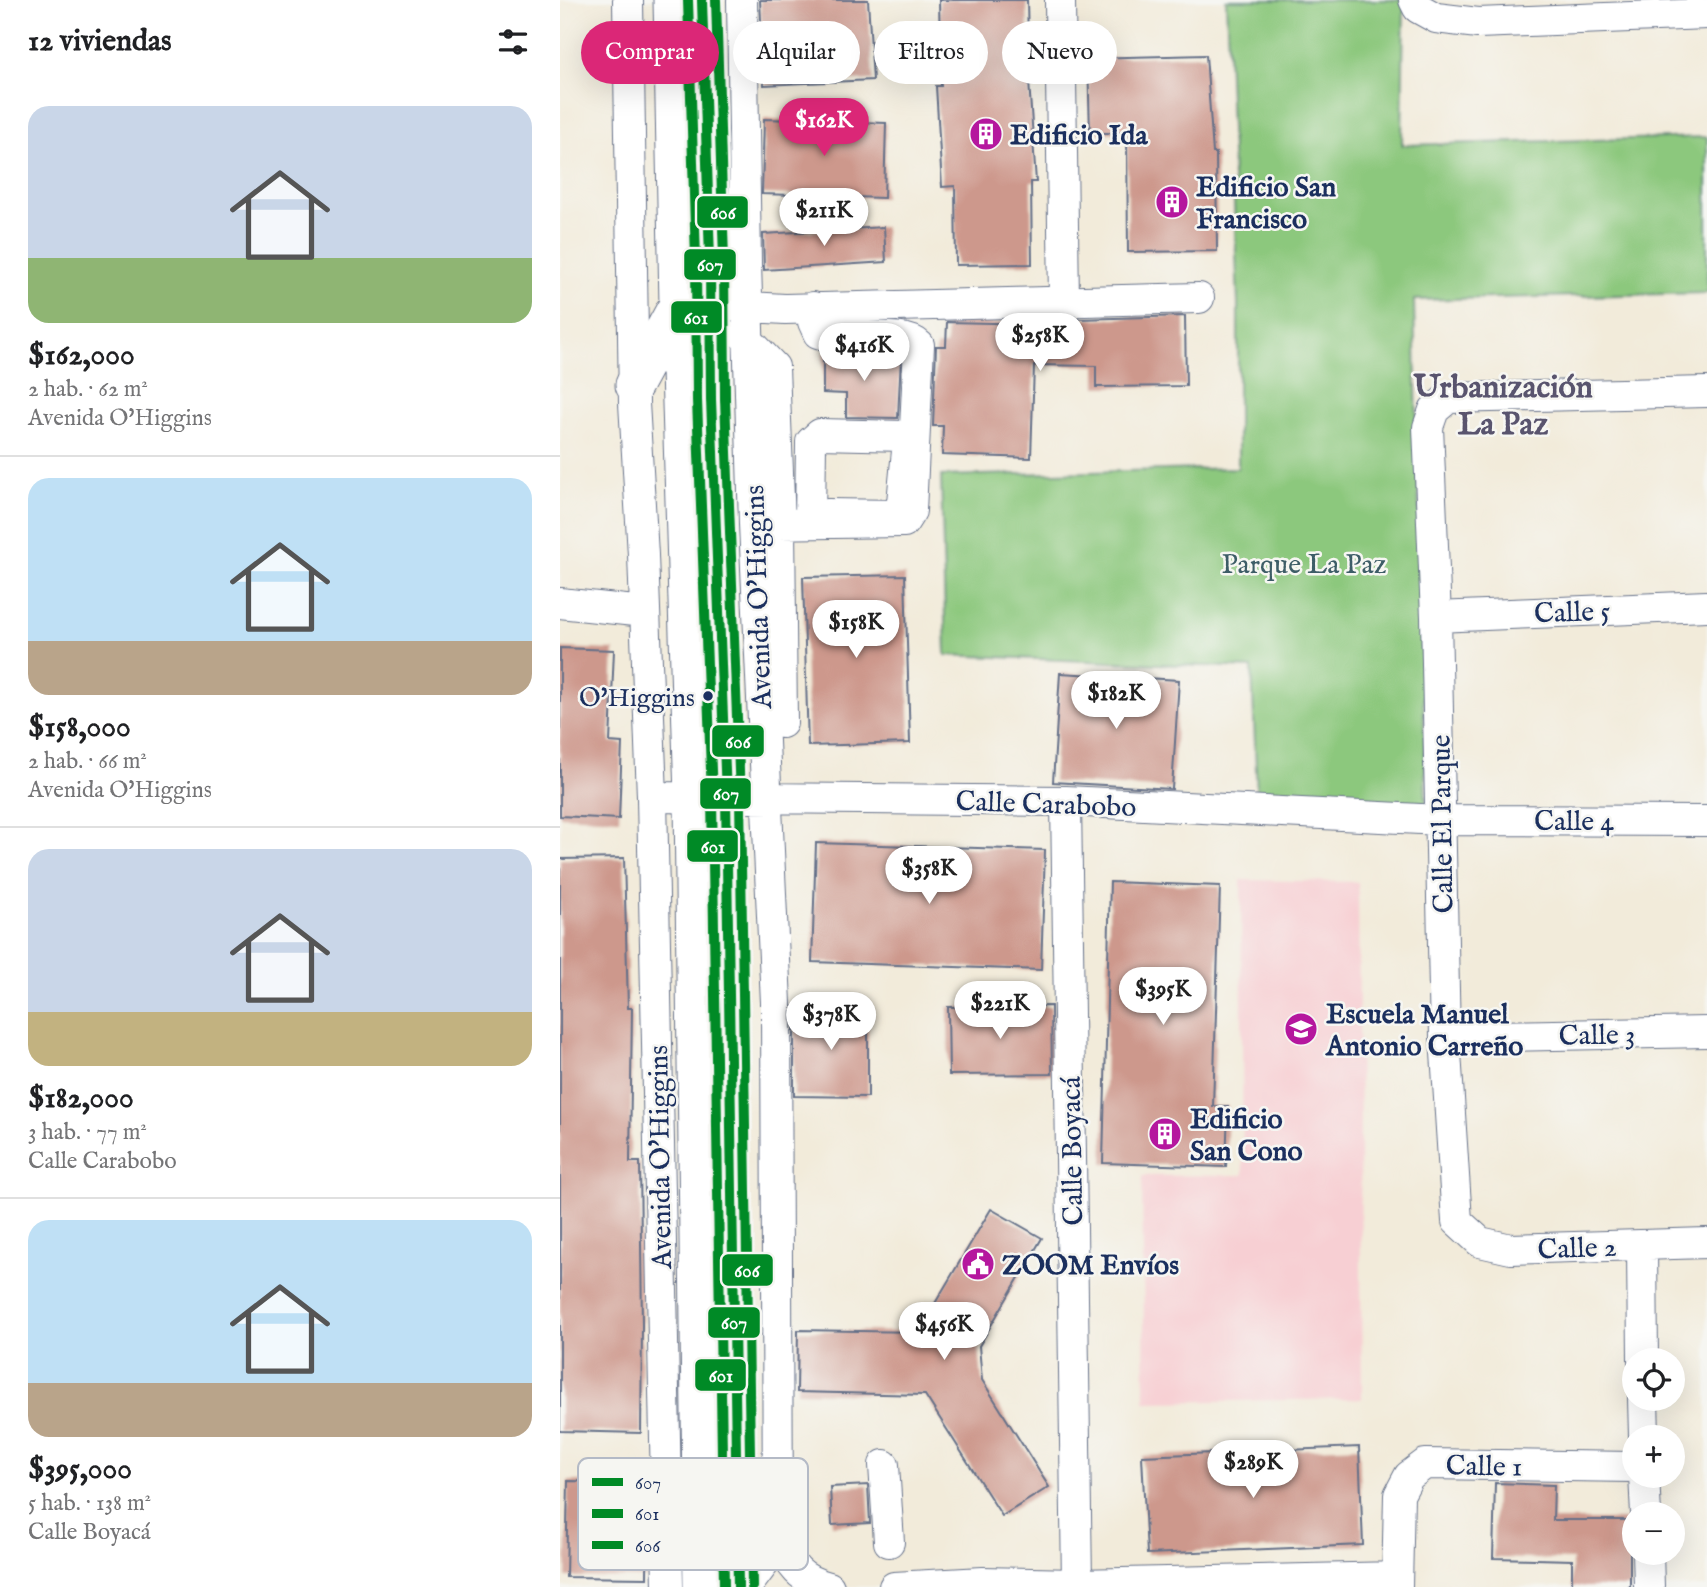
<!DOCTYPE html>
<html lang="es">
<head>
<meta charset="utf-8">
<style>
  :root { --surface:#fff; --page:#f6f6f6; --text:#202124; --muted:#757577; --line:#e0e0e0; --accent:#db2777 }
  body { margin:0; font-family:"IM FELL English",serif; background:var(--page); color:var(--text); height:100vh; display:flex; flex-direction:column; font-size:26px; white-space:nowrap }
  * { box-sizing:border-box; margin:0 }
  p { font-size:23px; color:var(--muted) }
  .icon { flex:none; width:38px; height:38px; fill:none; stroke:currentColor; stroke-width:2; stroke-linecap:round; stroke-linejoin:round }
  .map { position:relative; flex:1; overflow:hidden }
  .panel { display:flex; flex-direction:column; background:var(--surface); width:560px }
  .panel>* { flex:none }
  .hud { position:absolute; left:21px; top:21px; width:665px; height:63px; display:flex; gap:14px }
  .buttons { position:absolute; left:1062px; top:1348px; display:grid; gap:14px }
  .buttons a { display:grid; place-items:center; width:63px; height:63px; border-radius:50%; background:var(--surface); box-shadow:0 7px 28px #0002; font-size:35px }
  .price { position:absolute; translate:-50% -60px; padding:0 16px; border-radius:24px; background:#fff; color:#222; font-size:23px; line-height:46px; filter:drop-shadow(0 2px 4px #0008) }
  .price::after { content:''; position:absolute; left:50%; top:42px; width:21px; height:16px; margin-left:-10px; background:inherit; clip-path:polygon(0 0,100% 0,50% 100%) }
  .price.selected { background:var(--accent); color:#fff }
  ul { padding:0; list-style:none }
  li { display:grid; align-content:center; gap:14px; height:371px; padding:0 28px }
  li+li { border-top:2px solid var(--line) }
  li span { display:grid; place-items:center; height:217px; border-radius:21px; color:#555 }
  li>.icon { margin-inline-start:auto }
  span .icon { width:126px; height:126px; fill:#fffc; stroke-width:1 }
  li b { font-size:30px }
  h2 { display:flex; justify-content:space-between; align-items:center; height:84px; padding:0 28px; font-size:30px }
  .tag { padding:0 24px; border-radius:32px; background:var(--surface); box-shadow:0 7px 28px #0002; font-size:24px; line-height:63px }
  .tag.selected { background:var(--accent); color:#fff }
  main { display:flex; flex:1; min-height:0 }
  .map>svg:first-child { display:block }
  .built { fill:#f7cfd3 }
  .green { fill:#8cc87d; stroke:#547c6e; stroke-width:2 }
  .building { fill:#cd988c }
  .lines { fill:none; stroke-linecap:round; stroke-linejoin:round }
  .minor-casing { stroke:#667189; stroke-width:32 }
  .major-casing { stroke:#667189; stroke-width:39 }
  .minor { stroke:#fff; stroke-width:30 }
  .major { stroke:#fff; stroke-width:37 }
  .bus-1-casing { stroke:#f6f6f2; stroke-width:16 }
  .bus-2-casing { stroke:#f6f6f2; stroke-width:16 }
  .bus-3-casing { stroke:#f6f6f2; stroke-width:16 }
  .bus-1 { stroke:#008a26; stroke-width:10 }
  .bus-2 { stroke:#008a26; stroke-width:10 }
  .bus-3 { stroke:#008a26; stroke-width:10 }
  .bus-dot { fill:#1b2f5e; stroke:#f6f6f2; stroke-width:2.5 }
  .labels { text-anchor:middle; stroke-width:5; stroke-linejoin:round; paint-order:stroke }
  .bus-label { font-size:26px; fill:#1b2f5e; stroke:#f6f6f2; text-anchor:end }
  .poi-label { font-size:28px; font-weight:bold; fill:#1b2f5e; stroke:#f6f6f2; text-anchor:start }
  .park-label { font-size:28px; fill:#3d5d67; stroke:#f6f6f2 }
  .street-label { font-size:28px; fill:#1b2f5e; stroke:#f6f6f2 }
  .quarter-label { font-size:32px; font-weight:bold; fill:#59546e; stroke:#f6f6f2 }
  .key { fill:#f6f6f2; stroke:#b4bac6; stroke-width:2 }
  .key-label { font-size:19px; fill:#1b2f5e }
  .line-badge { stroke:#f6f6f2; stroke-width:2.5 }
  .badge-label { font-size:19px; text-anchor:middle; font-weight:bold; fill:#fff }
</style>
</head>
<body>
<main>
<section class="panel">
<h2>12 viviendas<svg class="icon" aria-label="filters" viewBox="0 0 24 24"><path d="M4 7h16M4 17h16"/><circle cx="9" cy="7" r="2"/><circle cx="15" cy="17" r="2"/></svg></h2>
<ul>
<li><span style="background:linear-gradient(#c9d6e8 70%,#8fb573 0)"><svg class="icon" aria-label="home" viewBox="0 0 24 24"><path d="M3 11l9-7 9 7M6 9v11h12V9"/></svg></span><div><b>$162,000</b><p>2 hab. · 62 m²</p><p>Avenida O'Higgins</p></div></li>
<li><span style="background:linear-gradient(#bfe0f5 75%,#b9a48a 0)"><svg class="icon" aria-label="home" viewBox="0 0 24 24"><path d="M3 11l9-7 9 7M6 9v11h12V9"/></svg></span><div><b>$158,000</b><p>2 hab. · 66 m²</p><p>Avenida O'Higgins</p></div></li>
<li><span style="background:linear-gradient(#c9d6e8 75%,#c2b280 0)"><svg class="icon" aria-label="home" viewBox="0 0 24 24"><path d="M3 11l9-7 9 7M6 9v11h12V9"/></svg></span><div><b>$182,000</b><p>3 hab. · 77 m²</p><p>Calle Carabobo</p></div></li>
<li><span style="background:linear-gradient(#bfe0f5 75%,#b9a48a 0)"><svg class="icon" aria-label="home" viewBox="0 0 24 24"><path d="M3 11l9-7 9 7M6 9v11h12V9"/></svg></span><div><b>$395,000</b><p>5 hab. · 138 m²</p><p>Calle Boyacá</p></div></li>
</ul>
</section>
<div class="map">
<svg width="1147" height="1587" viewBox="0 0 1147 1587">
  <rect width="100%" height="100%" fill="#f6f6f2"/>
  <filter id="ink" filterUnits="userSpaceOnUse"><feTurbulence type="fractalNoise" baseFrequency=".0143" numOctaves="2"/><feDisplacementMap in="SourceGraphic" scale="14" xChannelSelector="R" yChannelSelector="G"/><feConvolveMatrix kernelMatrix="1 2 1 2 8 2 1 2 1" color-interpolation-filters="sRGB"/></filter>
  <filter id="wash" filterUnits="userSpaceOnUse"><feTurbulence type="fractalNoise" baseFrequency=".00686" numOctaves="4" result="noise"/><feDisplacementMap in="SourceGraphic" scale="28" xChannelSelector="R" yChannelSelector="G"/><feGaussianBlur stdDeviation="1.57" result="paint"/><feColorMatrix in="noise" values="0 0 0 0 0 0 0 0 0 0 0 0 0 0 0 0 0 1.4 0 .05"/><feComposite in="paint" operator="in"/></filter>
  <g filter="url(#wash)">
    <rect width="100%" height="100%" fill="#f2ebda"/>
    <path class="built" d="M 681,880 L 798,882 L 802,1399 L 585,1402 L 582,1176 L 683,1175 Z"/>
    <path class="green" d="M 666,0 L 844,0 L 842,145 L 1147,137 L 1147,293 L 854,300 L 866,807 L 697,795 L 692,668 L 386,655 L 381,476 L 678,468 L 678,304 Z"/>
    <g id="blocks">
      <path class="building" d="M 200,0 L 308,0 L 313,80 L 204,85 Z
        M 379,0 L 467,0 L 469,81 L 476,182 L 471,182 L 472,264 L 396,265 L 395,186 L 382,187 L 376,86 L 381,86 Z
        M 646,55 L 653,153 L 656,153 L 657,251 L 568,252 L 567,133 L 530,133 L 528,58 Z
        M 204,119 L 326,123 L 324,198 L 202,194 Z
        M 324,227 L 326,262 L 204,270 L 203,234 Z
        M 625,316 L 626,386 L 536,387 L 536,366 L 474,365 L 471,458 L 382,455 L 383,426 L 373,426 L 376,346 L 386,346 L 387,322 L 484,324 L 484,320 Z
        M 263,352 L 341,356 L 338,418 L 286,417 L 286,394 L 263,393 Z
        M 345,575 L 350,743 L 248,746 L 243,577 Z
        M 0,648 L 54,650 L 50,742 L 62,743 L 59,819 L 0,816 Z
        M 500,673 L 619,680 L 612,789 L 493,782 Z
        M 256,843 L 485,850 L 481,970 L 252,962 Z
        M 64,858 L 68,1008 L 72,1008 L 70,1162 L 80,1162 L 82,1325 L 81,1433 L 0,1431 L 0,859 Z
        M 550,882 L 660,886 L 653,1106 L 668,1106 L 666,1167 L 543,1163 Z
        M 491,1006 L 492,1074 L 389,1075 L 388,1007 Z
        M 234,1007 L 308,1008 L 308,1097 L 234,1096 Z
        M 431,1209 L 482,1238 L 419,1346 L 422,1380 L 489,1487 L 442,1516 L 365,1395 L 237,1392 L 238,1330 L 358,1332 Z
        M 799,1447 L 803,1545 L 587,1554 L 582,1456 Z
        M 8,1481 L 88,1482 L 87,1578 L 6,1577 Z
        M 935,1483 L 994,1485 L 993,1520 L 1070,1520 L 1070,1587 L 1012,1587 L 1012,1560 L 933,1558 Z
        M 308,1485 L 310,1523 L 272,1525 L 270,1487 Z"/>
    </g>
  </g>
  <g filter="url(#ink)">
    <use href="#blocks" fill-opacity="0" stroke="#667189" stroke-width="2"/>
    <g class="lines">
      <defs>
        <path id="minor" d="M 68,0 L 74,403 L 83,555 L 92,797 L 108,1587
          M 182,0 L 186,263 L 194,524 L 216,1003 L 218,1539 C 232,1567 238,1579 269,1587
          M 500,0 L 504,302
          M 854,0 L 858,8 L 876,18 L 918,23 L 1147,14
          M 170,306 L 225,309 L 639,298
          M 182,334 L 214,367 L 220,524 L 222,723
          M 1147,392 L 888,398 L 874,410 L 868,427 L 876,617 L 885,1037 L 897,1221 L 920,1242 L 951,1249 L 1147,1243
          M 260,434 L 345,436 L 348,440 L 341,513 L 338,515 L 267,514 L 250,523 L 251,442 Z
          M 201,524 L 344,522 L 351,511 L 359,345 C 343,329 284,343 258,333 L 253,322 L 253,307
          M 0,603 L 84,612
          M 876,617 L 1147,606
          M 92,797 L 506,801 L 880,820 L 1147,821
          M 506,801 L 517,1584
          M 885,1037 L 1147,1032
          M 1082,1245 L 1083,1360
          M 1083,1398 L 1084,1437
          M 324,1465 L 329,1542
          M 1084,1475 L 1086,1514
          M 1088,1552 L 1089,1587
          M 334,1587 L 423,1582 L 517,1584 L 837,1577
          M 837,1587 L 839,1495 L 849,1476 L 865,1464 L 1074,1467"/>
        <path id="major" d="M 112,0 L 118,305 L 133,798 L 142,1587
          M 142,0 L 150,260 L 151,399 L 166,797 L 174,1227 L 178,1587
          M 74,385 L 117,306
          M 182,1587 L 218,1539"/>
      </defs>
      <use href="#minor" class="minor-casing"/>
      <use href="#major" class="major-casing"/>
      <use href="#minor" class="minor"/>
      <use href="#major" class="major"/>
      <defs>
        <path id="bus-1" d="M 142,0 L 150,260 L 151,399 L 166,797 L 178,1587"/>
        <path id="bus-2" d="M 128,0 L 136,260 L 137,400 L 152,797 L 164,1587"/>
        <path id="bus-3" d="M 156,0 L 164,260 L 165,399 L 180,797 L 192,1587"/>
      </defs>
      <use href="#bus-1" class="bus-1-casing"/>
      <use href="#bus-2" class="bus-2-casing"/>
      <use href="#bus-3" class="bus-3-casing"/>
      <use href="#bus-1" class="bus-1"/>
      <use href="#bus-2" class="bus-2"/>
      <use href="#bus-3" class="bus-3"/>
    </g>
  </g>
  <defs>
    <symbol id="building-disc" viewBox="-11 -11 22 22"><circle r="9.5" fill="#b5179e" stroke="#f6f6f2"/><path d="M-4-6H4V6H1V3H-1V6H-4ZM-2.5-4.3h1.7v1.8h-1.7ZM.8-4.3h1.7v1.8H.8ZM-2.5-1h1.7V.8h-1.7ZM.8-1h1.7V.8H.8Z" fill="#fff"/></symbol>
    <symbol id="school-disc" viewBox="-11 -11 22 22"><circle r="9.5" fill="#b5179e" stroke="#f6f6f2"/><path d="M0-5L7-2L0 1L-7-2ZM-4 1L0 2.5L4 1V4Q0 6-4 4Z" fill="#fff"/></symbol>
    <symbol id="civic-disc" viewBox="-11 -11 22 22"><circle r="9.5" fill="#b5179e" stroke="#f6f6f2"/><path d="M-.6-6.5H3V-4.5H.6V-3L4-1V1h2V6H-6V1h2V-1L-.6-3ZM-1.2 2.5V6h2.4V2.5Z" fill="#fff"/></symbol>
  </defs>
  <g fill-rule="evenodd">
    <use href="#building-disc" x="407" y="115" width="38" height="38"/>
    <use href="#building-disc" x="593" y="183" width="38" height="38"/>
    <use href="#school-disc" x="722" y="1010" width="38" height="38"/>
    <use href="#building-disc" x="586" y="1115" width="38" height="38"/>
    <use href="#civic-disc" x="399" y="1245" width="38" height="38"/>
  </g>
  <circle class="bus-dot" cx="148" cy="696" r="6"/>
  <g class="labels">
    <g class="bus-label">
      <text x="135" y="706">O'Higgins</text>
    </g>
    <g class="poi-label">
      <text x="450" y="144">Edificio Ida</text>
      <text x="636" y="196">Edificio San<tspan x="636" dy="32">Francisco</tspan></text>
      <text x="766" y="1023">Escuela Manuel<tspan x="766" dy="32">Antonio Carreño</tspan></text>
      <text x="630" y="1128">Edificio<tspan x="630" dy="32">San Cono</tspan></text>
      <text x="442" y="1274">ZOOM Envíos</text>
    </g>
    <g class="park-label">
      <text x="744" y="573">Parque La Paz</text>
    </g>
    <g class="street-label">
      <text transform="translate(197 597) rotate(-92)" y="10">Avenida O'Higgins</text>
      <text transform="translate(1012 611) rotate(-2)" y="10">Calle 5</text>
      <text transform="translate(486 803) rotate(2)" y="10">Calle Carabobo</text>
      <text x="1014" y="830">Calle 4</text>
      <text transform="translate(881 824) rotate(-91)" y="10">Calle El Parque</text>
      <text transform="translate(1037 1034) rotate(-1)" y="10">Calle 3</text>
      <text transform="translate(511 1151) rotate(-91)" y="10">Calle Boyacá</text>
      <text transform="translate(99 1157) rotate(-91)" y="10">Avenida O'Higgins</text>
      <text transform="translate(1017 1247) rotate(-2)" y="10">Calle 2</text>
      <text transform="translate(924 1465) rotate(1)" y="10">Calle 1</text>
    </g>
    <g class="quarter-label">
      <text x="943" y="397">Urbanización<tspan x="943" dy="37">La Paz</tspan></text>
    </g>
  </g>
  <rect x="18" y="1458" width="230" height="112" rx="10" class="key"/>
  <rect x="32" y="1478" width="31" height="8" fill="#008a26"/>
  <rect x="32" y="1509" width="31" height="9" fill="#008a26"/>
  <rect x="32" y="1541" width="31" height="8" fill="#008a26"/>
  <g class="key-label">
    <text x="75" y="1489">607</text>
    <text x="75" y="1520">601</text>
    <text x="75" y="1552">606</text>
  </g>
  <g class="line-badge">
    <rect x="136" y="195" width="53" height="34" rx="7" fill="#008a26"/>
    <rect x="123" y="248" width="54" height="33" rx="7" fill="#008a26"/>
    <rect x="110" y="300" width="53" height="34" rx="7" fill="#008a26"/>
    <rect x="151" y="724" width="54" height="34" rx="7" fill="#008a26"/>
    <rect x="139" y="777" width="53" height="33" rx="7" fill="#008a26"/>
    <rect x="126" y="829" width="53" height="34" rx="7" fill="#008a26"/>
    <rect x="161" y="1253" width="53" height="34" rx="7" fill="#008a26"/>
    <rect x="147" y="1306" width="54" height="33" rx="7" fill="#008a26"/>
    <rect x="134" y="1358" width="53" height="34" rx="7" fill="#008a26"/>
  </g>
  <g class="badge-label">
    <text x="163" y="219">606</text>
    <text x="150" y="271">607</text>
    <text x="136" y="324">601</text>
    <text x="178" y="748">606</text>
    <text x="166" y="800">607</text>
    <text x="153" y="853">601</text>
    <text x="187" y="1277">606</text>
    <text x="174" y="1329">607</text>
    <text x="161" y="1382">601</text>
  </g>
</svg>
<div class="buttons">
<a><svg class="icon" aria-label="locate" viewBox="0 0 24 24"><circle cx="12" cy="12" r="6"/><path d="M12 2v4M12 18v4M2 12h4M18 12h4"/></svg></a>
<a>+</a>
<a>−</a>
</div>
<b class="price selected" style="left:264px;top:158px">$162K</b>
<b class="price" style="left:264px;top:248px">$211K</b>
<b class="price" style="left:480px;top:373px">$258K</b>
<b class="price" style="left:304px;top:383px">$416K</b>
<b class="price" style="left:296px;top:660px">$158K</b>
<b class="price" style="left:556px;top:731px">$182K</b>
<b class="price" style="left:369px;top:906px">$358K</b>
<b class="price" style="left:603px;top:1027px">$395K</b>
<b class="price" style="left:440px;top:1041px">$221K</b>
<b class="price" style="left:271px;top:1052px">$378K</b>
<b class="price" style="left:384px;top:1362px">$456K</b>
<b class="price" style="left:693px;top:1500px">$289K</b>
<div class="hud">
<a class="tag selected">Comprar</a>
<a class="tag">Alquilar</a>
<a class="tag">Filtros</a>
<a class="tag">Nuevo</a>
</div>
</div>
</main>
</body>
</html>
